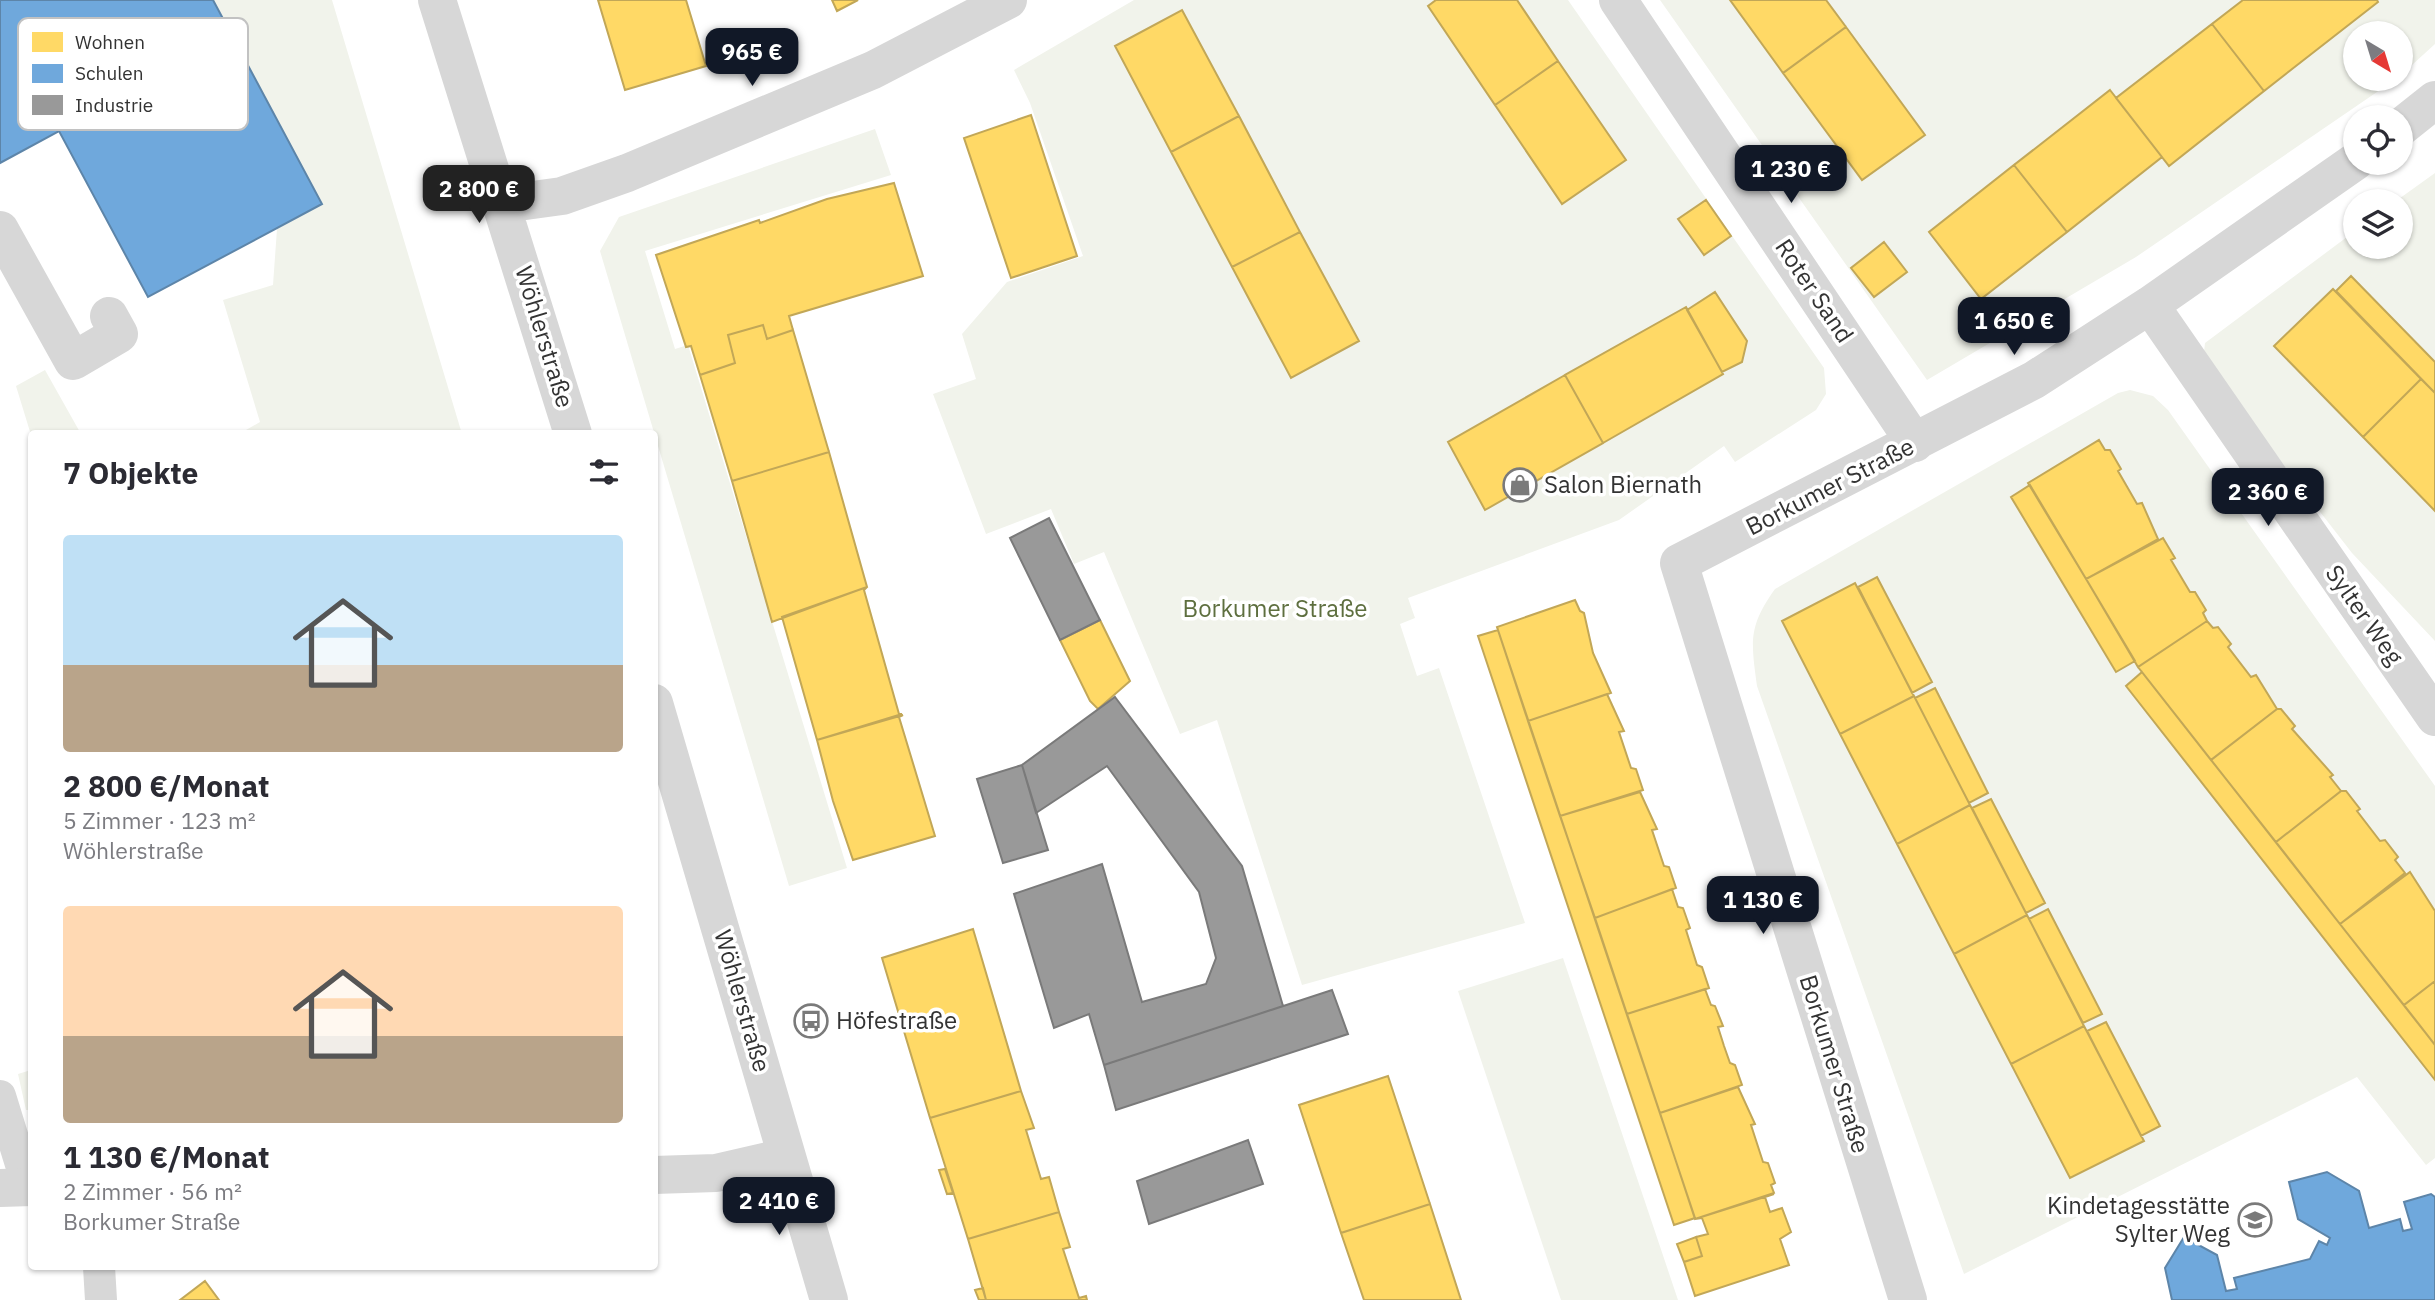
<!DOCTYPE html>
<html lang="de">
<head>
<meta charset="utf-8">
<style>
  :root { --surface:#fff; --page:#f7f7f7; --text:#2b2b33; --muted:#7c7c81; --accent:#111827 }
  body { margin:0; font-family:"IBM Plex Sans",sans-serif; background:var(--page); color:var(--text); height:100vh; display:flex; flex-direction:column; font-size:26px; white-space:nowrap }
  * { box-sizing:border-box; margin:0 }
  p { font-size:23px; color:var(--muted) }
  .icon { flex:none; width:38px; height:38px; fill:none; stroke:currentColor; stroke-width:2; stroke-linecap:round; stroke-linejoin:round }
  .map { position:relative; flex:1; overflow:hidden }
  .details { position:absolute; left:28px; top:430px; width:630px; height:840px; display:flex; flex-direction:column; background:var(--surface); border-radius:7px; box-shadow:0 2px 5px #0004 }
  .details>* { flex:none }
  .needle { width:46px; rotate:142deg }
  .fabs { position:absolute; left:2343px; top:21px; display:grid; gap:14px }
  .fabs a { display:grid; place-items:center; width:70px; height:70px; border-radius:50%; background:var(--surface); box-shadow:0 2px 5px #0004; font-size:35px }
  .price { position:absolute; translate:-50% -60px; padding:0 16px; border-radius:14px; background:var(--accent); color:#fff; font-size:23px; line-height:46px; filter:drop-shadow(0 2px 4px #0008) }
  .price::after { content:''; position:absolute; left:50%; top:42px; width:21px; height:16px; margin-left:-10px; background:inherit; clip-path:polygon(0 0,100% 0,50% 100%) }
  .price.selected { background:#222; color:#fff }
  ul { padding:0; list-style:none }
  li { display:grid; align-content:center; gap:14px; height:371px; padding:0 35px }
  li span { display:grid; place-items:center; height:217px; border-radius:7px; color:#555 }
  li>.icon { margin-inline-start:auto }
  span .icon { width:126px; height:126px; fill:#fffc; stroke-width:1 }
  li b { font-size:30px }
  h2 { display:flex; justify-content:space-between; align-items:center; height:84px; padding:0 35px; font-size:30px }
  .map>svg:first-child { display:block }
  .green { fill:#f1f3eb }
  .homes { fill:#ffd966; stroke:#c2a757; stroke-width:2 }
  .schools { fill:#6fa8dc; stroke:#5d85a9; stroke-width:2 }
  .industry { fill:#999; stroke:#7a7a7a; stroke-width:2 }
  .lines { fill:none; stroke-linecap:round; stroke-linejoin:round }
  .service { stroke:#d7d7d7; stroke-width:32 }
  .pedestrian { stroke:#d7d7d7; stroke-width:38 }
  .minor { stroke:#d7d7d7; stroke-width:38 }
  .labels { text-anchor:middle; stroke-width:7; stroke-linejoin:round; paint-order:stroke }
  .street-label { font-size:24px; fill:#333; stroke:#fff }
  .poi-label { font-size:24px; fill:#333; stroke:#fff; text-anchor:start }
  .park-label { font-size:24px; fill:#5e6f3f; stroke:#fff }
  .key { fill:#fff; stroke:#c2c2c2; stroke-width:2 }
  .key-label { font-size:19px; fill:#333 }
</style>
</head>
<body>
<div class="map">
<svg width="2435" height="1300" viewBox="0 0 2435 1300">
  <rect width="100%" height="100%" fill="#fff"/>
  <path class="green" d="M 211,0 L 332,0 L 462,434 L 239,434 L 260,422 L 223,300 L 273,285 L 277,229 L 322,204 Z
    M 1134,0 L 1568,0 L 1824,368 L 1826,394 L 1816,410 L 1735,462 L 1724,446 L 1619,520 L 1408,598 L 1415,618 L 1400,624 L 1417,676 L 1439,668 L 1525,923 L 1302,985 L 1217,720 L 1180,734 L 1104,552 L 1074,564 L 1051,509 L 986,534 L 933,394 L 976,379 L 962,334 L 1007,282 L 1083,256 L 1030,103 L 1014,70 Z
    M 1660,0 L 2435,0 L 2435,44 L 2401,75 L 2401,33 L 2356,33 L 2356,79 L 2396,79 L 2136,257 L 1927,380 Z
    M 875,129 L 891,175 L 645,251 L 675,349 L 688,345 L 847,868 L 789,886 L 600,251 L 619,217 Z
    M 2435,173 L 2435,641 L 2352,553 L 2203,361 L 2205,343 L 2355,231 L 2356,247 L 2401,247 L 2401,201 L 2396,201 Z
    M 45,370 L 81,434 L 31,435 L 16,386 Z
    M 2130,390 L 2153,396 L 2168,410 L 2435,786 L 2435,1158 L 2426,1165 L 2357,1077 L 1964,1274 L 1757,686 C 1751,641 1748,627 1775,589 L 2118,393 Z
    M 1563,958 L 1678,1300 L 1561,1300 L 1458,991 Z
    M 31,1070 L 31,1110 L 26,1110 L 18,1074 Z"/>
  <path class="homes" d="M 598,0 L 686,0 L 706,66 L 625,90 Z
    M 832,0 L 858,0 L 837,11 Z
    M 1436,0 L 1517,0 L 1558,61 L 1495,105 L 1428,6 Z
    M 1730,0 L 1826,0 L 1846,27 L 1783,73 Z
    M 2243,0 L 2377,0 L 2378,2 L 2264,91 L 2212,24 Z
    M 1182,10 L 1239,116 L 1171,152 L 1115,46 Z
    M 2212,24 L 2264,91 L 2169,166 L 2116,98 Z
    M 1846,27 L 1925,135 L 1862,180 L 1783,73 Z
    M 1558,61 L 1626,160 L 1562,204 L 1495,105 Z
    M 2110,90 L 2162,157 L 2067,232 L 2014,165 Z
    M 1031,115 L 1077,256 L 1011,278 L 964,138 Z
    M 1239,116 L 1300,232 L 1232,267 L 1171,152 Z
    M 2014,165 L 2067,232 L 1981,299 L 1929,232 Z
    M 894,183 L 923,276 L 789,316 L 793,330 L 767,339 L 763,325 L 728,335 L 735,363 L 700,375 L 691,346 L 686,347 L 656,255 L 759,220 L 760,223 L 827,199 Z
    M 1706,200 L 1731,236 L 1704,255 L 1678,219 Z
    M 1300,232 L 1359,341 L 1291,378 L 1232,267 Z
    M 1884,242 L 1907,272 L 1874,297 L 1851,268 Z
    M 2351,276 L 2435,362 L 2435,393 L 2336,291 Z
    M 2333,289 L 2421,379 L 2363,437 L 2274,346 Z
    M 1715,292 L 1747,341 L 1742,362 L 1722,372 L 1687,310 Z
    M 1686,307 L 1723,374 L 1603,443 L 1565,375 Z
    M 763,325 L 767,339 L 793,330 L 829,452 L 732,481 L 700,375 L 735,363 L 728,335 Z
    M 1565,375 L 1603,443 L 1485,510 L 1448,442 Z
    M 2421,379 L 2435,393 L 2435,511 L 2363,437 Z
    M 2099,440 L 2105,450 L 2110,450 L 2121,469 L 2118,471 L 2137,504 L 2142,503 L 2158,539 L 2086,579 L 2028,483 Z
    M 829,452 L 867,587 L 772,622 L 732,481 Z
    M 2030,485 L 2135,661 L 2116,672 L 2011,497 Z
    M 2163,538 L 2175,558 L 2171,560 L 2190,592 L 2195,592 L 2206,610 L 2203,613 L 2207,621 L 2138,667 L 2086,579 Z
    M 1877,577 L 1932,682 L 1912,693 L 1858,587 Z
    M 1855,583 L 1914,696 L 1840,734 L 1782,621 Z
    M 867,587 L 864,590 L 899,714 L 902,714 L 817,740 L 782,617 Z
    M 1575,600 L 1580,611 L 1584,613 L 1593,653 L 1611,693 L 1528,721 L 1497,627 Z
    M 1100,620 L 1130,681 L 1098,709 L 1090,701 L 1060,640 Z
    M 2207,621 L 2213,628 L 2218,627 L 2231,644 L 2228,647 L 2251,677 L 2256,675 L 2277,709 L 2211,760 L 2138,667 Z
    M 1498,630 L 1695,1218 L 1674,1225 L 1478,636 Z
    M 2142,672 L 2435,1045 L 2435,1080 L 2126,686 Z
    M 1935,688 L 1988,793 L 1969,803 L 1915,698 Z
    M 1607,694 L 1624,731 L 1619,732 L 1631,768 L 1636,769 L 1643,790 L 1560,816 L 1528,721 Z
    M 1914,696 L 1970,805 L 1897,844 L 1840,734 Z
    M 2277,709 L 2281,709 L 2295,726 L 2292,729 L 2333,775 L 2330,777 L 2341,791 L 2276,842 L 2211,760 Z
    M 903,715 L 899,717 L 935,836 L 853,860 L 833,801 L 817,740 Z
    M 2341,791 L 2346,791 L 2360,809 L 2357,811 L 2380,841 L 2385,840 L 2398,857 L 2395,860 L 2405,873 L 2340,924 L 2276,842 Z
    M 1640,792 L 1657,829 L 1652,830 L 1664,866 L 1669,867 L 1676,888 L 1595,918 L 1560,816 Z
    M 1991,799 L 2045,903 L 2026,913 L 1972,808 Z
    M 1970,805 L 2027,915 L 1954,954 L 1897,844 Z
    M 2410,872 L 2435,911 L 2435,981 L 2404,1005 L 2340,924 Z
    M 1672,889 L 1678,907 L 1683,908 L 1690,928 L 1686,930 L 1697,965 L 1702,967 L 1709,988 L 1627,1014 L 1595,918 Z
    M 2048,909 L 2102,1014 L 2083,1023 L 2029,919 Z
    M 2027,915 L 2084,1026 L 2011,1064 L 1954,954 Z
    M 973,929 L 1021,1091 L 930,1118 L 882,958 Z
    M 2435,981 L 2435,1045 L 2404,1005 Z
    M 1705,989 L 1711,1005 L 1715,1006 L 1723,1026 L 1718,1027 L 1724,1046 L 1730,1063 L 1735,1065 L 1742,1085 L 1660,1113 L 1627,1014 Z
    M 2106,1022 L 2160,1126 L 2141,1136 L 2087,1031 Z
    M 2084,1026 L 2144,1141 L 2070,1178 L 2011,1064 Z
    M 1388,1076 L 1430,1204 L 1341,1233 L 1299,1105 Z
    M 1738,1087 L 1755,1124 L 1751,1125 L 1763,1162 L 1768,1163 L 1775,1183 L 1771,1185 L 1774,1193 L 1695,1219 L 1660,1113 Z
    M 1021,1091 L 1034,1128 L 1026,1130 L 1041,1179 L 1049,1177 L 1059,1212 L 968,1239 L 930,1118 Z
    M 945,1169 L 953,1193 L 947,1194 L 939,1170 Z
    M 1774,1194 L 1765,1197 L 1770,1212 L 1782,1208 L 1791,1232 L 1780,1239 L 1789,1265 L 1695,1296 L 1684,1262 L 1702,1256 L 1696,1237 L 1708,1234 L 1702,1218 L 1695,1219 Z
    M 1430,1204 L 1461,1300 L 1364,1300 L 1341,1233 Z
    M 1059,1212 L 1070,1247 L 1063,1249 L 1079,1298 L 1086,1296 L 1087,1300 L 986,1300 L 968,1239 Z
    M 1696,1237 L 1702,1256 L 1684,1262 L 1677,1244 Z
    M 205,1281 L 219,1300 L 180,1300 Z
    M 983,1288 L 986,1300 L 979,1300 L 975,1290 Z"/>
  <path class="schools" d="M 0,0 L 213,0 L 322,204 L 148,297 L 59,131 L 0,163 Z
    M 2327,1172 L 2359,1191 L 2369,1228 L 2400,1219 L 2403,1231 L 2412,1229 L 2404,1202 L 2431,1194 L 2435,1197 L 2435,1300 L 2172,1300 L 2165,1268 L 2184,1237 L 2217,1255 L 2226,1291 L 2237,1289 L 2234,1278 L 2310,1259 L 2319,1241 L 2327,1245 L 2330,1238 L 2298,1219 L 2289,1182 Z"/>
  <path class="industry" d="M 1049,518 L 1100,620 L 1060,640 L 1010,538 Z
    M 1115,697 L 1242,866 L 1283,1006 L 1104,1065 L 1089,1014 L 1054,1028 L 1014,894 L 1102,864 L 1142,1002 L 1206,984 L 1216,958 L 1199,892 L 1107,766 L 1036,813 L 1022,765 Z
    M 1022,765 L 1048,850 L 1003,863 L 977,779 Z
    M 1332,990 L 1348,1034 L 1116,1110 L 1104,1065 Z
    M 1248,1140 L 1263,1184 L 1149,1224 L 1137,1181 Z"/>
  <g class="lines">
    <path class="service" d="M 0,1096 L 28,1187
      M 99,1267 L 101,1300"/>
    <path class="pedestrian" d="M 0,230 L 73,361 L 119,334 L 109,316"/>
    <path class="minor" d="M 437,0 L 573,434
      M 1618,0 L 1915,443
      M 2401,127 L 2435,100
      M 503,204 L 562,196 L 627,173 L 873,70 L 1008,0
      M 2150,305 L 2435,717
      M 654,703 L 829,1300
      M 654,1175 L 716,1173 L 786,1157
      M 0,1188 L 32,1187
      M 1908,1300 L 1679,563 L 2034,380 L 2150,305 L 2356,161"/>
  </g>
  <defs>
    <symbol id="shop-ring" viewBox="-11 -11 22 22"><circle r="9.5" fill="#fff" stroke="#7a7a7a" stroke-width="1.5"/><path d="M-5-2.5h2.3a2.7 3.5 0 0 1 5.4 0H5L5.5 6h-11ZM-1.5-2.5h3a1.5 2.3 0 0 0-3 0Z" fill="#7a7a7a"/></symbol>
    <symbol id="bus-ring" viewBox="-11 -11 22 22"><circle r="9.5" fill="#fff" stroke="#7a7a7a" stroke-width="1.5"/><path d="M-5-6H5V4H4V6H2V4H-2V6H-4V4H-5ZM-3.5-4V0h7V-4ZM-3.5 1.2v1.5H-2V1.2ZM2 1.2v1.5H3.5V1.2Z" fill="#7a7a7a"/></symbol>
    <symbol id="school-ring" viewBox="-11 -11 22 22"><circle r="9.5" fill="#fff" stroke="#7a7a7a" stroke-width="1.5"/><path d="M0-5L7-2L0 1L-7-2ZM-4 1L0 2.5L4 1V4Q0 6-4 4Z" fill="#7a7a7a"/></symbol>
  </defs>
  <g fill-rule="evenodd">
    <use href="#shop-ring" x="1501" y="466" width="38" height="38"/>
    <use href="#bus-ring" x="792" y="1002" width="38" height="38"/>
    <use href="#school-ring" x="2236" y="1201" width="38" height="38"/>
  </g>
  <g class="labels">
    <g class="street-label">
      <text transform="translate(1814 291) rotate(56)" y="8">Roter Sand</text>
      <text transform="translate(544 337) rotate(73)" y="8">Wöhlerstraße</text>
      <text transform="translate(1830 487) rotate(-27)" y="8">Borkumer Straße</text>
      <text transform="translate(2364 615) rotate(55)" y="8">Sylter Weg</text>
      <text transform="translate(742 1001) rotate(74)" y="8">Wöhlerstraße</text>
      <text transform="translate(1834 1064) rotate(73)" y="8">Borkumer Straße</text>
    </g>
    <g class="poi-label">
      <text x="1544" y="493">Salon Biernath</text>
      <text x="836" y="1029">Höfestraße</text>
      <text x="2230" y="1214" text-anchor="end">Kindetagesstätte<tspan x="2230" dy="28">Sylter Weg</tspan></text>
    </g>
    <g class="park-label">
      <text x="1275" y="617">Borkumer Straße</text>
    </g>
  </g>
  <rect x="18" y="18" width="230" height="112" rx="10" class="key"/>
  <rect x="32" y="32" width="31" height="20" fill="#ffd966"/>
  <rect x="32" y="64" width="31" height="19" fill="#6fa8dc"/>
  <rect x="32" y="95" width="31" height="20" fill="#999"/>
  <g class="key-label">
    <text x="75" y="49">Wohnen</text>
    <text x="75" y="80">Schulen</text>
    <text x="75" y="112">Industrie</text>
  </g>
</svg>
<div class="fabs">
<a><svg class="needle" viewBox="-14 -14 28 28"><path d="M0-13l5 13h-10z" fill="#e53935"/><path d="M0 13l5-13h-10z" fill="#7c7c81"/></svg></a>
<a><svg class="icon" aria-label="locate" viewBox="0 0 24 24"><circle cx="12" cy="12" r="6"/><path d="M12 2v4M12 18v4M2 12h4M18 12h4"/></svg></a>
<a><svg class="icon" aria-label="layers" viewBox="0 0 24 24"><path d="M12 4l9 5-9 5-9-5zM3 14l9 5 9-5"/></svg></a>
</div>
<b class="price" style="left:752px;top:88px">965 €</b>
<b class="price" style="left:1791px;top:205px">1 230 €</b>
<b class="price selected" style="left:479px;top:225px">2 800 €</b>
<b class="price" style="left:2014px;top:357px">1 650 €</b>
<b class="price" style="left:2268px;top:528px">2 360 €</b>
<b class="price" style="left:1763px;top:936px">1 130 €</b>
<b class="price" style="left:779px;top:1237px">2 410 €</b>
<section class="details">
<h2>7 Objekte<svg class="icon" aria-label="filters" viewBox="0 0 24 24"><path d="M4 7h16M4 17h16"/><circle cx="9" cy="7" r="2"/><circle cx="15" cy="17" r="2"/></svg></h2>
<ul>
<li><span style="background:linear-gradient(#bfe0f5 60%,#b9a48a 0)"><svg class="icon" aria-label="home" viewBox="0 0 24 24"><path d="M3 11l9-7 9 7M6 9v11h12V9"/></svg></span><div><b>2 800 €/Monat</b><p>5 Zimmer · 123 m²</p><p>Wöhlerstraße</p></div></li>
<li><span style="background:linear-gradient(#ffd9b3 60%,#b9a48a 0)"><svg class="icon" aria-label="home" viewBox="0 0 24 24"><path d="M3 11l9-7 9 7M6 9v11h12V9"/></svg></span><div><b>1 130 €/Monat</b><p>2 Zimmer · 56 m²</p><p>Borkumer Straße</p></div></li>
</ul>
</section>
</div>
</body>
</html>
